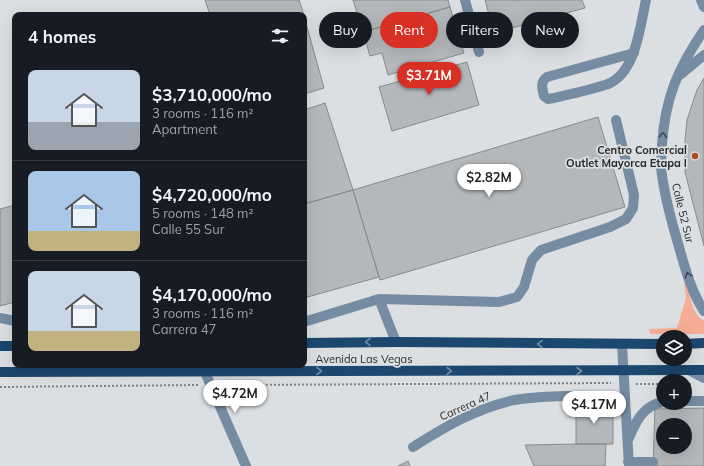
<!DOCTYPE html>
<html lang="en">
<head>
<meta charset="utf-8">
<style>
  :root { --surface:#171b24; --page:#242831; --text:#f1f3f6; --muted:#9ea1a6; --line:#363941; --accent:#d93025 }
  body { margin:0; font-family:Mulish,sans-serif; background:var(--page); color:var(--text); height:100vh; display:flex; flex-direction:column; font-size:15px; white-space:nowrap }
  * { box-sizing:border-box; margin:0 }
  p { font-size:13px; color:var(--muted) }
  .icon { flex:none; width:22px; height:22px; fill:none; stroke:currentColor; stroke-width:2; stroke-linecap:round; stroke-linejoin:round }
  .map { position:relative; flex:1; overflow:hidden }
  .details { position:absolute; left:12px; top:12px; width:295px; height:356px; display:flex; flex-direction:column; background:var(--surface); border-radius:8px; box-shadow:0 4px 16px #0002 }
  .details>* { flex:none }
  .top-card { position:absolute; left:319px; top:12px; width:325px; height:36px; display:flex; gap:8px }
  .buttons { position:absolute; left:656px; top:330px; display:grid; gap:8px }
  .buttons a { display:grid; place-items:center; width:36px; height:36px; border-radius:50%; background:var(--surface); box-shadow:0 4px 16px #0002; font-size:20px }
  .price { position:absolute; translate:-50% -34px; padding:0 9px; border-radius:14px; background:#fff; color:#222; font-size:13px; line-height:26px; filter:drop-shadow(0 1px 2px #0008) }
  .price::after { content:''; position:absolute; left:50%; top:24px; width:12px; height:9px; margin-left:-6px; background:inherit; clip-path:polygon(0 0,100% 0,50% 100%) }
  .price.active { background:var(--accent); color:#fff }
  ul { padding:0; list-style:none }
  li { display:flex; align-items:center; gap:12px; height:100px; padding:0 16px }
  li+li { border-top:1px solid var(--line) }
  li span { display:grid; place-items:center; flex:none; width:112px; height:80px; border-radius:8px; color:#555 }
  li>.icon { margin-inline-start:auto }
  span .icon { width:48px; height:48px; fill:#fffc; stroke-width:1 }
  li b { font-size:17px }
  h2 { display:flex; justify-content:space-between; align-items:center; height:48px; padding:0 16px; font-size:17px }
  .chip { padding:0 14px; border-radius:18px; background:var(--surface); box-shadow:0 4px 16px #0002; font-size:14px; line-height:36px }
  .chip.active { background:var(--accent); color:#fff }
  .map>svg:first-child { display:block }
  .green { fill:#f6ad95 }
  .building { fill:#b5b8bb; stroke:#888b8d; fill-rule:evenodd }
  .lines { fill:none; stroke-linecap:round; stroke-linejoin:round }
  .path { stroke:#7f8183; stroke-width:2; stroke-dasharray:2 2; stroke-linecap:butt }
  .minor { stroke:#758ca3; stroke-width:10 }
  .major { stroke:#1c476e; stroke-width:10 }
  .oneway { stroke:#404850 }
  .oneway2 { stroke:#728ba2 }
  .poi-dot { fill:#b04923; stroke:#dcdfe2; stroke-width:1.5 }
  .labels { text-anchor:middle; stroke-width:3.5; stroke-linejoin:round; paint-order:stroke }
  .poi-label { font-size:11px; font-weight:bold; fill:#2a2b2c; stroke:#dcdfe2; text-anchor:end }
  .street-label { font-size:11px; fill:#2a2b2c; stroke:#dcdfe2 }
</style>
</head>
<body>
<div class="map">
<svg width="704" height="466" viewBox="0 0 704 466">
  <rect width="100%" height="100%" fill="#dcdfe2"/>
  <path class="green" d="M 684,284 L 688,284 C 690,296 692,314 704,321 L 704,334 L 650,334 L 649,329 L 677,328 L 686,298 Z"/>
  <path class="building" d="M 205,0 L 299,0 L 304,15 L 210,15 Z
    M 353,0 L 448,0 L 450,7 L 363,32 Z
    M 485,0 L 582,0 L 585,8 L 494,33 Z
    M 450,7 L 464,53 L 388,75 L 382,53 L 370,56 L 363,32 Z
    M 304,16 L 324,88 L 304,94 Z
    M 467,62 L 479,105 L 392,131 L 379,87 Z
    M 704,78 L 704,246 L 685,172 L 685,141 L 687,120 L 697,90 Z
    M 325,103 L 353,190 L 304,204 L 304,110 Z
    M 598,117 L 625,207 L 380,280 L 353,190 Z
    M 353,190 L 379,277 L 304,298 L 304,204 Z
    M 15,205 L 15,302 L 0,306 L 0,209 Z
    M 576,406 L 613,406 L 613,444 L 576,444 Z
    M 704,408 L 704,466 L 653,466 L 655,409 ZM 663,425 L 685,425 L 685,447 L 663,447 Z
    M 576,444 L 606,444 L 605,466 L 534,466 L 525,445 Z
    M 408,461 L 410,466 L 398,466 Z"/>
  <g class="lines">
    <path class="path" d="M 636,384 L 663,384
      M 685,384 L 691,384
      M 222,385 L 611,383
      M 0,387 L 200,385"/>
    <path class="minor" d="M 465,0 L 479,52
      M 701,0 L 704,7
      M 704,30 C 678,68 665,98 662,145 C 662,152 661,159 661,166 C 663,191 670,216 677,240 C 684,264 690,290 704,311
      M 634,53 L 547,77 C 540,82 542,88 544,96 L 548,99 L 554,98 C 571,94 590,90 608,84 C 636,73 640,26 646,0
      M 680,75 L 704,55
      M 379,299 L 396,342
      M 0,318 L 15,321
      M 304,320 L 307,321 L 379,299 L 499,302 L 517,297 L 524,287 L 532,260 L 541,250 L 610,227 L 626,219 L 633,208 L 634,195 L 616,120
      M 622,345 L 629,466
      M 204,370 L 246,466
      M 691,371 L 704,378
      M 685,401 L 704,401
      M 628,440 C 636,422 642,406 663,402
      M 413,447 C 443,428 475,409 510,401 C 527,397 546,397 564,396 C 588,396 602,395 625,402
      M 628,462 L 653,462"/>
    <path class="major" d="M 304,343 L 396,342 L 663,344
      M 685,344 L 704,343
      M 0,346 L 15,346
      M 0,372 L 704,370"/>
  </g>
  <defs><path id="oneway-chevron" d="M-2-3.5L2.5 0L-2 3.5" fill="none" stroke-width="1.6" stroke-linecap="round" stroke-linejoin="round"/></defs>
  <g class="oneway">
    <use href="#oneway-chevron" transform="translate(663 135) rotate(-86)"/>
    <use href="#oneway-chevron" transform="translate(688 275) rotate(-108)"/>
  </g>
  <g class="oneway2">
    <use href="#oneway-chevron" transform="translate(368 342) rotate(179)"/>
    <use href="#oneway-chevron" transform="translate(540 344) rotate(-179)"/>
    <use href="#oneway-chevron" transform="translate(319 371)"/>
    <use href="#oneway-chevron" transform="translate(449 371)"/>
    <use href="#oneway-chevron" transform="translate(579 371)"/>
  </g>
  <circle class="poi-dot" cx="695" cy="156" r="4"/>
  <g class="labels">
    <g class="poi-label">
      <text x="687" y="154">Centro Comercial<tspan x="687" dy="13">Outlet Mayorca Etapa I</tspan></text>
    </g>
    <g class="street-label">
      <text transform="translate(683 213) rotate(76)" y="4">Calle 52 Sur</text>
      <text x="364" y="363">Avenida Las Vegas</text>
      <text transform="translate(465 406) rotate(-24)" y="4">Carrera 47</text>
    </g>
  </g>
</svg>
<div class="buttons">
<a><svg class="icon" aria-label="layers" viewBox="0 0 24 24"><path d="M12 4l9 5-9 5-9-5zM3 14l9 5 9-5"/></svg></a>
<a>+</a>
<a>−</a>
</div>
<b class="price active" style="left:429px;top:96px">$3.71M</b>
<b class="price" style="left:489px;top:198px">$2.82M</b>
<b class="price" style="left:235px;top:414px">$4.72M</b>
<b class="price" style="left:594px;top:425px">$4.17M</b>
<div class="top-card">
<a class="chip">Buy</a>
<a class="chip active">Rent</a>
<a class="chip">Filters</a>
<a class="chip">New</a>
</div>
<section class="details">
<h2>4 homes<svg class="icon" aria-label="filters" viewBox="0 0 24 24"><path d="M4 7h16M4 17h16"/><circle cx="9" cy="7" r="2"/><circle cx="15" cy="17" r="2"/></svg></h2>
<ul>
<li><span style="background:linear-gradient(#c9d6e8 65%,#9aa5b1 0)"><svg class="icon" aria-label="home" viewBox="0 0 24 24"><path d="M3 11l9-7 9 7M6 9v11h12V9"/></svg></span><div><b>$3,710,000/mo</b><p>3 rooms · 116 m²</p><p>Apartment</p></div></li>
<li><span style="background:linear-gradient(#a9c7e8 75%,#c2b280 0)"><svg class="icon" aria-label="home" viewBox="0 0 24 24"><path d="M3 11l9-7 9 7M6 9v11h12V9"/></svg></span><div><b>$4,720,000/mo</b><p>5 rooms · 148 m²</p><p>Calle 55 Sur</p></div></li>
<li><span style="background:linear-gradient(#c9d6e8 75%,#c2b280 0)"><svg class="icon" aria-label="home" viewBox="0 0 24 24"><path d="M3 11l9-7 9 7M6 9v11h12V9"/></svg></span><div><b>$4,170,000/mo</b><p>3 rooms · 116 m²</p><p>Carrera 47</p></div></li>
</ul>
</section>
</div>
</body>
</html>
